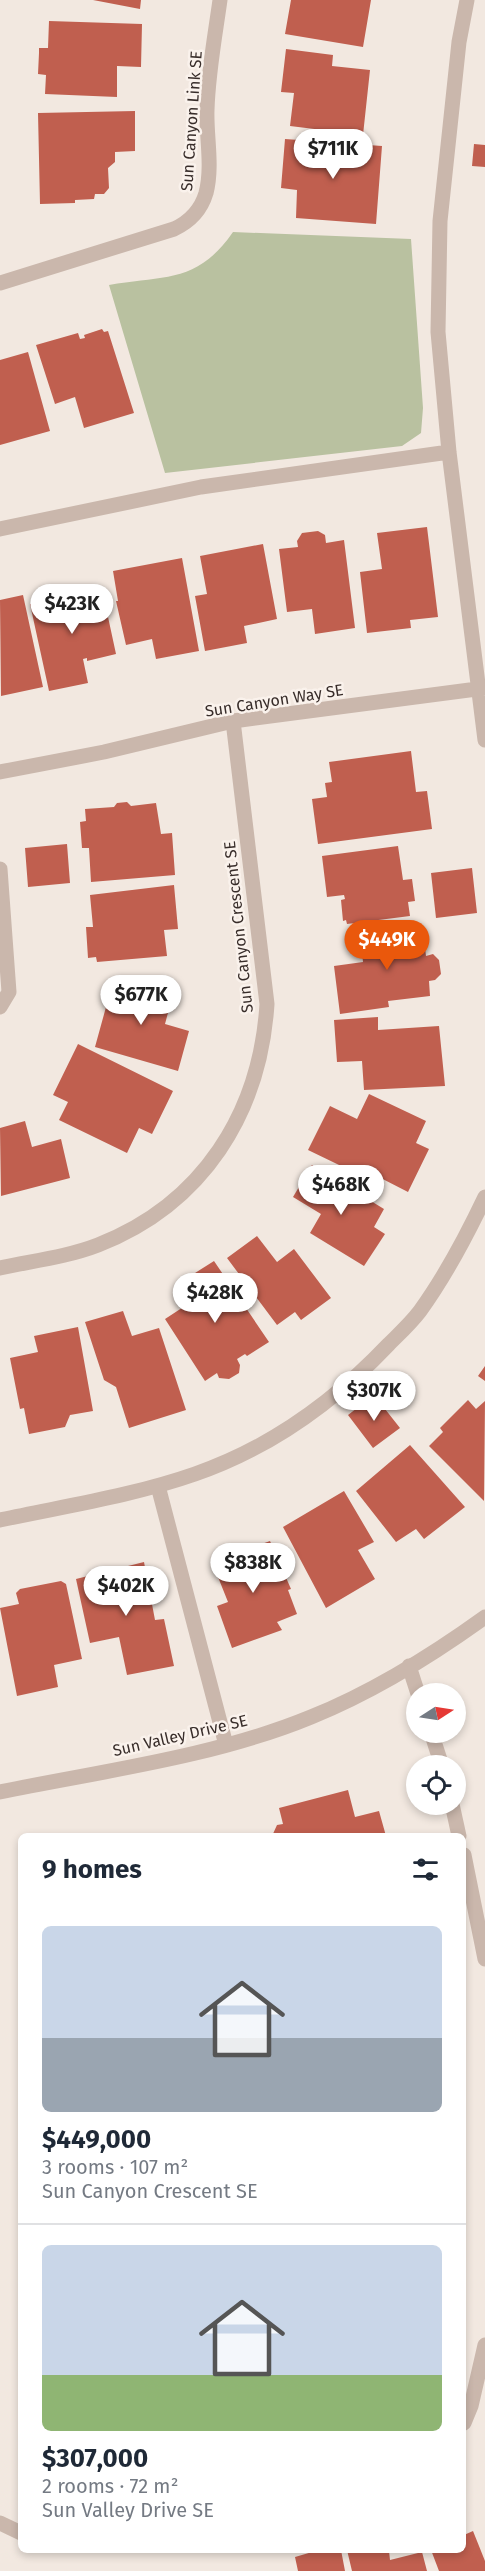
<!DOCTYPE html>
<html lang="en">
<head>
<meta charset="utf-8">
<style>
  :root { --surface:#fff; --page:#f2f2f3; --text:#1f2937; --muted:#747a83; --line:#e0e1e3; --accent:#ea580c }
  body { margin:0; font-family:"Fira Sans",sans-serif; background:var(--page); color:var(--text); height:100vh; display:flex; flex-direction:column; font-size:22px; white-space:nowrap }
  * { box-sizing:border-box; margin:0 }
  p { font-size:20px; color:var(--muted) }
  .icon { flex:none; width:33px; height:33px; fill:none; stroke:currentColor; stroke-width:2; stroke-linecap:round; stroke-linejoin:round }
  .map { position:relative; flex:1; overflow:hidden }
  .sheet { position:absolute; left:18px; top:1833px; width:448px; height:720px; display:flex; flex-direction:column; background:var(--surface); border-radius:9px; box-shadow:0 3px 9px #0003 }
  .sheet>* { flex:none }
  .needle { width:39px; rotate:78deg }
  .controls { position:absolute; left:406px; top:1683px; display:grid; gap:12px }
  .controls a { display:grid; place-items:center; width:60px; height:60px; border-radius:50%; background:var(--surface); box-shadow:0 3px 9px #0003; font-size:30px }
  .price { position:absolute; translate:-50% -51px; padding:0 14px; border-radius:21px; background:#fff; color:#222; font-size:20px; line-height:39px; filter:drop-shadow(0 2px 3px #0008) }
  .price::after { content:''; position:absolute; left:50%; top:36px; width:18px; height:14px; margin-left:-9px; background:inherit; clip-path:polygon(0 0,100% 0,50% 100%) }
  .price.selected { background:var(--accent); color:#fff }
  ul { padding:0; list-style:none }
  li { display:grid; align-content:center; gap:12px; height:318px; padding:0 24px }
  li+li { border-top:2px solid var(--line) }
  li span { display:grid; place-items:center; height:186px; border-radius:9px; color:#555 }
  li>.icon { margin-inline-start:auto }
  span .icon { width:108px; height:108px; fill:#fffc; stroke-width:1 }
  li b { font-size:26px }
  h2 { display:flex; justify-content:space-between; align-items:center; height:72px; padding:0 24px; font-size:26px }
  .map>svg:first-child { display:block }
  .green { fill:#b9c1a0 }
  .building { fill:#c05f4f }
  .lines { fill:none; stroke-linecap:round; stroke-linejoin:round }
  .minor { stroke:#cab7ac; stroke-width:15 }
  .labels { text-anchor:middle; stroke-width:5; stroke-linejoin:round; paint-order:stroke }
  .street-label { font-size:16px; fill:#382d2a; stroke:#faf2ec }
</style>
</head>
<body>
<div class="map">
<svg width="485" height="2571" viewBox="0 0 485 2571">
  <rect width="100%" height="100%" fill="#f2e8e0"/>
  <path class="green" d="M 233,232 L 411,239 L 423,408 L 421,433 L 402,446 L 165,473 L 109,285 C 165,275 197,284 233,232 Z"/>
  <path class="building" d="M 93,0 L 141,0 L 140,9 Z
    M 291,0 L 371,0 L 363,47 L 285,34 Z
    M 49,21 L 142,24 L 141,67 L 117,66 L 117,97 L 45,94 L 46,75 L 38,74 L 39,53 L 39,48 L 48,48 Z
    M 286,49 L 333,55 L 332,66 L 370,70 L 363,135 L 290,126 L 294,93 L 281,92 Z
    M 135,111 L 135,151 L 115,152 L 115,162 L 108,168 L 109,188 L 104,194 L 95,194 L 94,199 L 75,200 L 75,203 L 40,204 L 38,113 Z
    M 285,139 L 382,146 L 376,224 L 296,218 L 297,190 L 281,188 Z
    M 474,144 L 485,145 L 485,167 L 472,166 Z
    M 102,329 L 104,332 L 108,331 L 134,413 L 84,428 L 75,397 L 55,404 L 36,345 L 78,333 L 80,339 L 85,338 L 84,335 Z
    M 28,352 L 50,431 L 0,445 L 0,360 Z
    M 427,527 L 438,617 L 410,620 L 411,628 L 367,633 L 360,572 L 382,569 L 377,533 Z
    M 318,531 L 325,535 L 326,543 L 344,540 L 355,628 L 315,634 L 312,609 L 287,612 L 279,549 L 298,547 L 297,541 L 302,533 Z
    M 263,544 L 277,619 L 244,626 L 247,643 L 205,651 L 195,596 L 207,594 L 200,556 Z
    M 182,558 L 199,651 L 156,659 L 152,639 L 126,645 L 116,601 L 118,601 L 113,571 Z
    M 87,589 L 88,592 L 102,589 L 116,654 L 87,661 L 87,658 L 83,659 L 88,683 L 49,691 L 30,604 L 46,601 L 45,598 Z
    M 23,595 L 43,687 L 1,696 L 0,600 Z
    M 411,751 L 416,792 L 427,791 L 432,829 L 318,844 L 312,799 L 327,797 L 325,783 L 332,782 L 329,762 Z
    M 127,802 L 131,806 L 156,803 L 161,834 L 172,833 L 175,875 L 91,882 L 89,848 L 82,848 L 80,822 L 86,821 L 85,809 L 114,807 L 117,803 Z
    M 67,844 L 70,883 L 28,887 L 25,848 Z
    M 398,846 L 403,880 L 412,879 L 415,901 L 408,902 L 410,916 L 347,924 L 346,920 L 343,921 L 341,900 L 345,899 L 344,895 L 327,897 L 322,856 Z
    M 472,868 L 477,913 L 436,918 L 431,873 Z
    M 174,885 L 178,929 L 164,930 L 167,956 L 97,962 L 96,957 L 88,958 L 86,927 L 93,927 L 90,895 Z
    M 422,925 L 426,956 L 433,954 L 439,960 L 441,974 L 435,980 L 429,981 L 430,996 L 388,1001 L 389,1007 L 340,1014 L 334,966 L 363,962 L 360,933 Z
    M 114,978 L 173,994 L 165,1024 L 189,1031 L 178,1071 L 95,1047 Z
    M 378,1017 L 378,1030 L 439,1026 L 445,1086 L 364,1090 L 362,1061 L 337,1062 L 334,1020 Z
    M 78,1044 L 173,1091 L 152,1134 L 139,1128 L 127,1153 L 59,1120 L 68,1102 L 53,1095 Z
    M 369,1094 L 426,1121 L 416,1143 L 429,1149 L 408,1192 L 369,1172 L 366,1178 L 308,1150 L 330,1106 L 357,1119 Z
    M 25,1121 L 32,1147 L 61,1139 L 70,1178 L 1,1196 L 0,1128 Z
    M 312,1165 L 384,1209 L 374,1227 L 385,1234 L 364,1266 L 310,1233 L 321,1214 L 293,1197 Z
    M 257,1236 L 277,1262 L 294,1249 L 331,1298 L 301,1320 L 295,1312 L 277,1325 L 227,1258 Z
    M 214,1261 L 269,1342 L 247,1356 L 245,1354 L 237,1359 L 240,1365 L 239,1373 L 229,1379 L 219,1378 L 217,1373 L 205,1381 L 165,1319 L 188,1304 L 176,1285 Z
    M 123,1311 L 132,1336 L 159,1328 L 186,1410 L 129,1428 L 116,1387 L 104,1380 L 85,1322 Z
    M 78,1327 L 93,1411 L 70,1415 L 65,1427 L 29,1434 L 24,1408 L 20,1409 L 10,1358 L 38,1352 L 34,1336 Z
    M 485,1366 L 485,1381 L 478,1376 Z
    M 374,1395 L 400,1428 L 373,1448 L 348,1415 Z
    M 468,1400 L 476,1409 L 485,1401 L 484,1501 L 429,1446 L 443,1432 L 440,1428 Z
    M 410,1445 L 465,1507 L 424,1539 L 416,1529 L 396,1542 L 356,1491 Z
    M 344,1491 L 374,1542 L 358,1550 L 375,1579 L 326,1608 L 283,1527 Z
    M 270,1541 L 291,1589 L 288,1590 L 297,1614 L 277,1622 L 282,1630 L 232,1648 L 217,1606 L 228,1602 L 212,1562 Z
    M 144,1562 L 155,1620 L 164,1619 L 174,1666 L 127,1675 L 119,1637 L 90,1643 L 76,1579 Z
    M 61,1581 L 66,1584 L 82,1659 L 54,1665 L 58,1687 L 17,1696 L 0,1608 L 19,1604 L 16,1593 L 20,1589 Z
    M 348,1790 L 355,1817 L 379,1811 L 386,1836 L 272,1836 L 277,1825 L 283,1824 L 279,1808 Z
    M 473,2531 L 485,2561 L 485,2571 L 439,2571 L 431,2550 L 464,2550 L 464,2535 Z
    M 319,2550 L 341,2550 L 345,2571 L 298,2571 L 295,2557 Z
    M 347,2550 L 384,2550 L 389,2551 L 390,2560 L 422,2552 L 427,2571 L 352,2571 Z"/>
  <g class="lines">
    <path class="minor" d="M 467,0 L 459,42 L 440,221 L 438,332 L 449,452 L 485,740
      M 0,283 L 174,229 C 189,222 201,210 206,193 C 213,166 206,136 207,110 C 208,73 215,36 220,0
      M 0,529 L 201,487 L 449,452
      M 0,772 L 104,752 L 233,721 L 485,688
      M 0,869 L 9,992 L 0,1007
      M 0,1268 C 32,1261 67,1257 98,1245 C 203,1204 260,1113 267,1004 L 233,721
      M 158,1486 L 226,1745
      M 0,1520 C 65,1506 132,1496 195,1474 C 270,1448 334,1402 389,1344 C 399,1334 411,1323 420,1311 C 446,1275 466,1237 485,1197
      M 409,1666 L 418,1694
      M 431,1732 L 442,1766
      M 0,1792 C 102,1771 214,1757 311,1717 C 373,1692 431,1656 485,1617
      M 452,1804 L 459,1836
      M 464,1855 L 485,1959
      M 464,2423 L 471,2406 L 485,2345
      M 0,2523 L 21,2533"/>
  </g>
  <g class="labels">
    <g class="street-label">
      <text transform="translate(191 121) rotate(-86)" y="6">Sun Canyon Link SE</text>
      <text transform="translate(274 700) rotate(-9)" y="6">Sun Canyon Way SE</text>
      <text transform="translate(238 927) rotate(-96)" y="6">Sun Canyon Crescent SE</text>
      <text transform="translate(180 1735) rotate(-13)" y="6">Sun Valley Drive SE</text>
    </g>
  </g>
</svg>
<div class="controls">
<a><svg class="needle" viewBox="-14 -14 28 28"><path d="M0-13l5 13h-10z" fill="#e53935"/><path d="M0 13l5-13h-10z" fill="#747a83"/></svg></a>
<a><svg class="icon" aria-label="locate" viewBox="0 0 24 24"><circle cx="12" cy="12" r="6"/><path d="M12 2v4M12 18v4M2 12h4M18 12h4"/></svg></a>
</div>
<b class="price" style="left:333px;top:180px">$711K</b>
<b class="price" style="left:72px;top:635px">$423K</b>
<b class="price selected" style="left:387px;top:971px">$449K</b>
<b class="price" style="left:141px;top:1026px">$677K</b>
<b class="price" style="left:341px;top:1216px">$468K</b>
<b class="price" style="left:215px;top:1324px">$428K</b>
<b class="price" style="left:374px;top:1422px">$307K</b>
<b class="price" style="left:253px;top:1594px">$838K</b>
<b class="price" style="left:126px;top:1617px">$402K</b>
<section class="sheet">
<h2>9 homes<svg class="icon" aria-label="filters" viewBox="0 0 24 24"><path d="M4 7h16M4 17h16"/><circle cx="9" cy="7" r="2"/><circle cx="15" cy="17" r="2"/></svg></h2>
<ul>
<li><span style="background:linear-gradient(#c9d6e8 60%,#9aa5b1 0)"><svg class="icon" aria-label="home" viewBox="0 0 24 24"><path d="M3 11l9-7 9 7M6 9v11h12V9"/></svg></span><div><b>$449,000</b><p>3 rooms · 107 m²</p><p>Sun Canyon Crescent SE</p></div></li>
<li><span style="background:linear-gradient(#c9d6e8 70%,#8fb573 0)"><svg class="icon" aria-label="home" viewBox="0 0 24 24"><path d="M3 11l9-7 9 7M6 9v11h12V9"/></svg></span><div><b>$307,000</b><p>2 rooms · 72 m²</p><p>Sun Valley Drive SE</p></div></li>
</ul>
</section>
</div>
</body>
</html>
